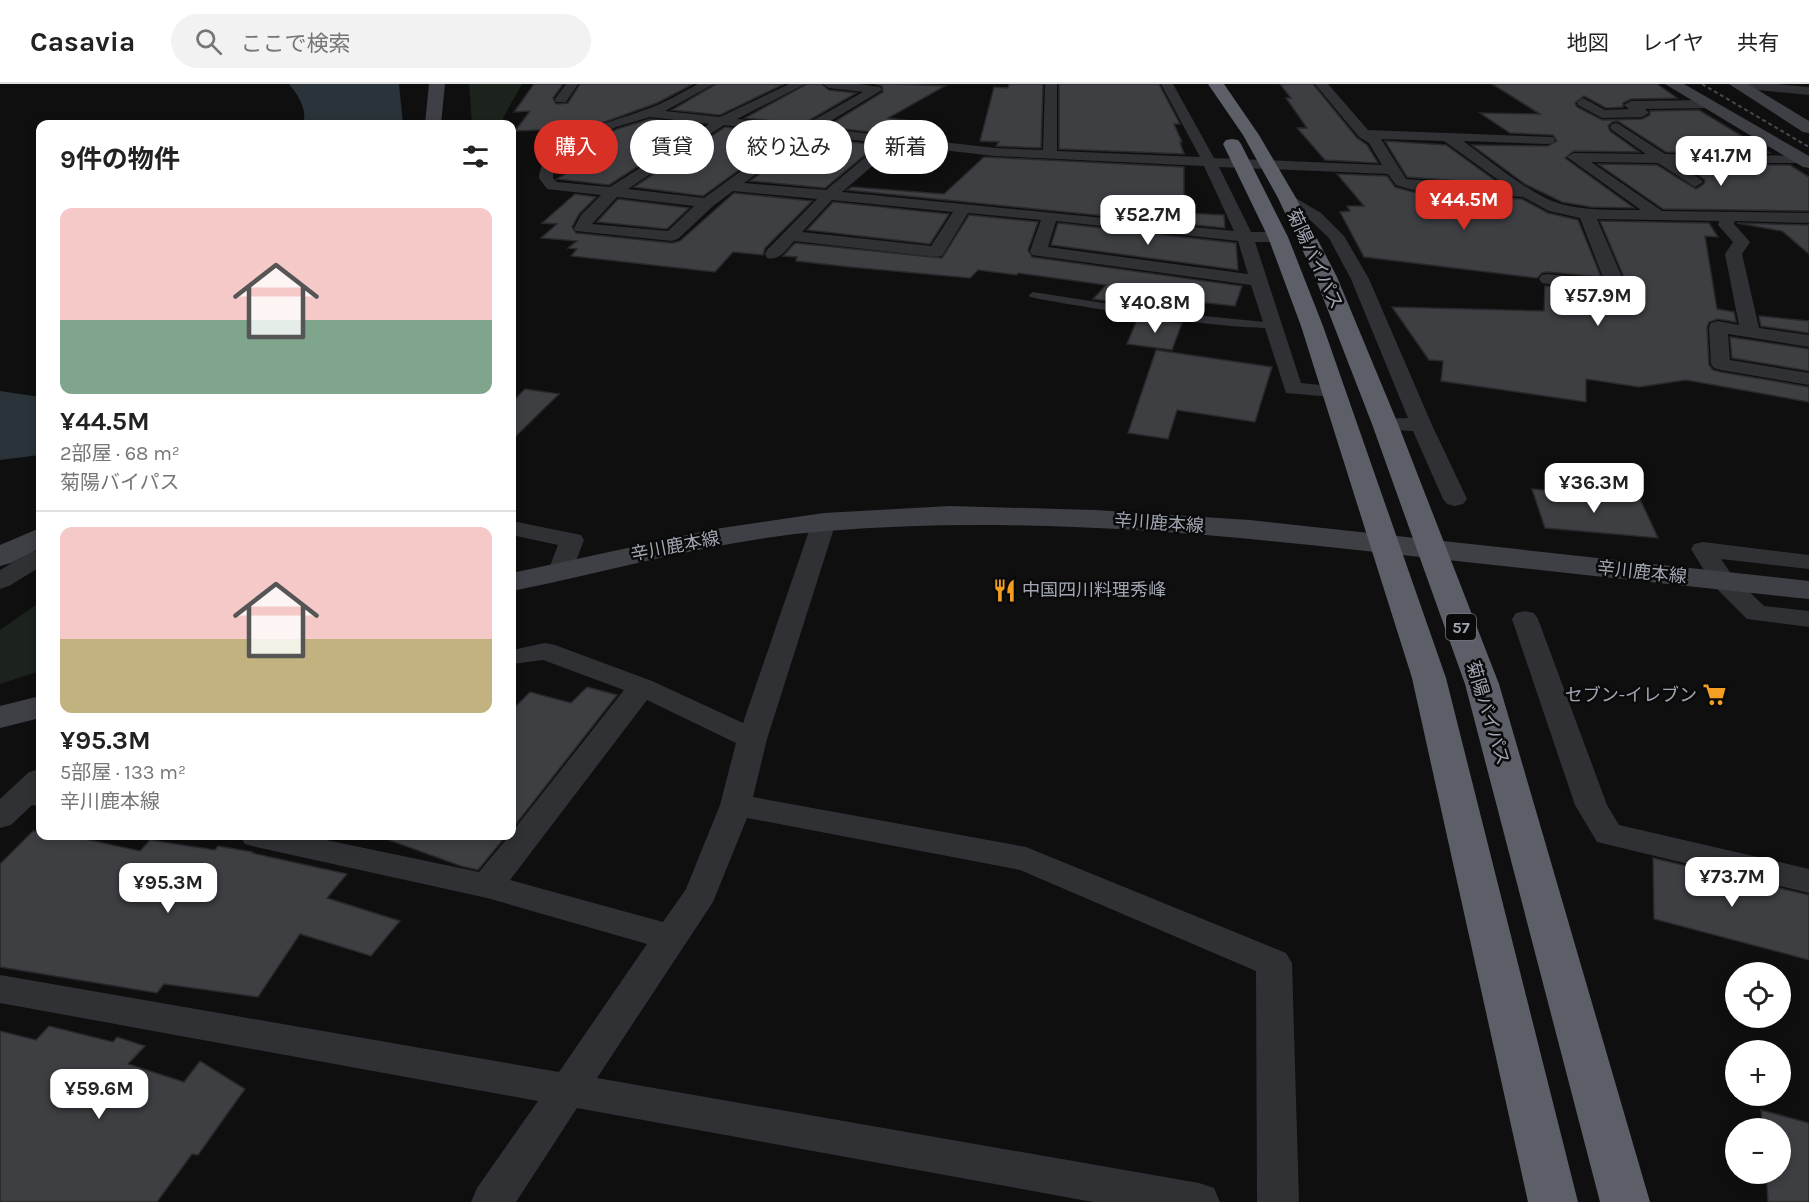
<!DOCTYPE html>
<html lang="ja">
<head>
<meta charset="utf-8">
<style>
  :root { --surface:#fff; --page:#f2f2f2; --text:#222; --muted:#767676; --line:#e0e0e0; --accent:#d93025 }
  body { margin:0; font-family:Karla,"Noto Sans JP",sans-serif; background:var(--page); color:var(--text); height:100vh; display:flex; flex-direction:column; font-size:22px; white-space:nowrap }
  * { box-sizing:border-box; margin:0 }
  p { font-size:20px; color:var(--muted) }
  .icon { flex:none; width:33px; height:33px; fill:none; stroke:currentColor; stroke-width:2; stroke-linecap:round; stroke-linejoin:round }
  .map { position:relative; flex:1; overflow:hidden }
  .sheet { position:absolute; left:36px; top:36px; width:480px; height:720px; display:flex; flex-direction:column; background:var(--surface); border-radius:12px; box-shadow:0 3px 9px #0003 }
  .sheet>* { flex:none }
  .hud { position:absolute; left:534px; top:36px; width:570px; height:54px; display:flex; gap:12px }
  .buttons { position:absolute; left:1725px; top:878px; display:grid; gap:12px }
  .buttons a { display:grid; place-items:center; width:66px; height:66px; border-radius:50%; background:var(--surface); box-shadow:0 3px 9px #0003; font-size:30px }
  .price { position:absolute; translate:-50% -51px; padding:0 14px; border-radius:12px; background:#fff; color:#222; font-size:20px; line-height:39px; filter:drop-shadow(0 2px 3px #0008) }
  .price::after { content:''; position:absolute; left:50%; top:36px; width:18px; height:14px; margin-left:-9px; background:inherit; clip-path:polygon(0 0,100% 0,50% 100%) }
  .price.active { background:var(--accent); color:#fff }
  ul { padding:0; list-style:none }
  li { display:grid; align-content:center; gap:12px; height:318px; padding:0 24px }
  li+li { border-top:2px solid var(--line) }
  li span { display:grid; place-items:center; height:186px; border-radius:12px; color:#555 }
  li>.icon { margin-inline-start:auto }
  span .icon { width:108px; height:108px; fill:#fffc; stroke-width:1 }
  li b { font-size:26px }
  h2 { display:flex; justify-content:space-between; align-items:center; height:72px; padding:0 24px; font-size:26px }
  .tag { padding:0 21px; border-radius:27px; background:var(--surface); box-shadow:0 3px 9px #0003; font-size:21px; line-height:54px }
  .tag.active { background:var(--accent); color:#fff }
  header { display:flex; align-items:center; gap:36px; box-sizing:border-box; height:84px; padding:0 30px; background:var(--surface); border-bottom:2px solid var(--line) }
  header strong { font-size:28px }
  nav { display:flex; gap:33px; margin-inline-start:auto; font-size:21px }
  .search { width:420px; height:54px; background:var(--page); display:flex; align-items:center; gap:15px; box-sizing:border-box; padding:0 21px; border-radius:33px; color:var(--muted); font-size:22px }
  .map>svg:first-child { display:block }
  .green { fill:#1b231c }
  .water { fill:#293339 }
  .building { fill:#3e3f43; stroke:#29292c; stroke-width:1.5 }
  .lines { fill:none; stroke-linecap:round; stroke-linejoin:round }
  .lane { fill:#303135; fill-rule:evenodd }
  .street { fill:#303135; fill-rule:evenodd }
  .secondary { fill:#3e4045; fill-rule:evenodd }
  .highway { fill:#5c5f67; fill-rule:evenodd }
  .rail { stroke:#47494e; stroke-width:2; stroke-dasharray:4 3; stroke-linecap:butt }
  .labels { text-anchor:middle; stroke-width:5; stroke-linejoin:round; paint-order:stroke }
  .shield { fill:#0a0a0b; stroke:#737780; stroke-width:1.5 }
  .shield-label { font-size:16px; font-weight:bold; fill:#a0a6b2 }
  .street-label { font-size:18px; fill:#a0a6b2; stroke:#0a0a0b }
  .poi-label { font-size:18px; fill:#a0a6b2; stroke:#0a0a0b; text-anchor:start }
</style>
</head>
<body>
<header>
<strong>Casavia</strong>
<div class="search"><svg class="icon" aria-label="search" viewBox="0 0 24 24"><circle cx="10" cy="10" r="6"/><path d="M15 15l6 6"/></svg>ここで検索</div>
<nav><a>地図</a><a>レイヤ</a><a>共有</a></nav>
</header>
<div class="map">
<svg width="1809" height="1118" viewBox="0 0 1809 1118">
  <rect width="100%" height="100%" fill="#0f0f10"/>
  <path class="green" d="M 469,0 L 522,0 L 503,34 L 504,40 L 472,40 Z
    M 40,518 L 40,587 L 0,600 L 0,546 Z"/>
  <path class="water" d="M 289,0 L 399,0 L 403,40 L 303,40 C 308,26 298,11 289,0 Z
    M 0,307 L 40,313 L 40,371 L 0,376 Z"/>
  <path class="building" d="M 534,0 L 563,0 L 553,14 L 556,20 L 568,19 L 580,0 L 693,0 L 657,19 L 588,44 L 515,47 L 530,27 L 514,28 Z
    M 716,0 L 784,0 L 720,31 L 672,26 Z
    M 807,0 L 821,0 L 829,6 L 856,9 L 803,40 L 745,34 Z
    M 875,0 L 896,0 L 945,2 L 888,34 L 914,37 L 898,51 L 826,43 L 883,8 L 882,2 Z
    M 1009,0 L 1043,0 L 1041,64 L 996,62 L 999,58 L 980,57 L 994,3 L 1008,4 Z
    M 1059,0 L 1159,0 L 1180,40 L 1174,40 L 1182,58 L 1180,58 L 1184,70 L 1059,65 Z
    M 1280,0 L 1313,0 L 1357,54 L 1367,61 L 1378,79 L 1325,76 L 1297,44 L 1307,44 L 1286,14 L 1291,14 Z
    M 1492,0 L 1657,0 L 1677,14 L 1631,15 L 1623,19 L 1623,23 L 1606,24 L 1584,12 L 1575,19 L 1577,23 L 1602,36 L 1642,35 L 1650,31 L 1650,27 L 1699,26 L 1770,69 L 1666,68 L 1618,37 L 1612,38 L 1608,42 L 1610,47 L 1639,68 L 1574,67 L 1565,74 L 1634,124 L 1591,123 L 1562,118 L 1525,100 L 1472,61 L 1548,62 L 1557,57 L 1553,51 L 1510,49 L 1480,29 L 1540,30 Z
    M 650,35 L 702,41 L 609,101 L 557,95 L 594,73 L 571,69 L 617,45 Z
    M 725,43 L 787,51 L 703,112 L 634,103 Z
    M 809,53 L 877,61 L 825,104 L 750,97 Z
    M 1385,57 L 1446,61 L 1500,100 L 1407,93 Z
    M 984,73 L 1184,83 L 1184,129 L 1224,131 L 1225,144 L 847,106 L 852,103 L 944,110 Z
    M 1598,80 L 1657,81 L 1696,105 L 1704,100 L 1705,96 L 1684,81 L 1790,81 L 1809,93 L 1809,127 L 1663,125 Z
    M 1337,90 L 1387,92 L 1395,103 L 1413,108 L 1522,115 L 1548,129 L 1578,136 L 1601,193 L 1548,188 L 1542,189 L 1537,194 L 1364,173 L 1340,128 L 1350,127 L 1347,122 L 1364,122 Z
    M 734,109 L 812,117 L 765,164 L 763,171 L 733,168 L 715,188 L 571,172 L 577,165 L 568,164 L 577,157 L 541,154 L 557,140 L 542,139 L 575,110 L 596,113 L 579,130 L 572,143 L 576,149 L 672,159 L 680,157 Z
    M 618,115 L 689,124 L 667,145 L 597,138 Z
    M 833,118 L 949,130 L 930,160 L 807,146 Z
    M 969,131 L 1038,138 L 1028,166 L 1032,173 L 1242,202 L 1235,222 L 1189,217 L 1185,228 L 1093,215 L 1106,201 L 1018,189 L 1017,191 L 978,186 L 970,194 L 850,183 L 796,177 L 797,173 L 783,172 L 795,159 L 942,174 Z
    M 1600,137 L 1709,139 L 1718,153 L 1705,152 L 1717,225 L 1734,228 L 1736,238 L 1718,235 L 1709,238 L 1707,243 L 1709,281 L 1713,286 L 1721,288 L 1809,303 L 1809,318 L 1686,296 L 1639,303 L 1586,295 L 1586,318 L 1441,297 L 1443,277 L 1429,276 L 1392,223 L 1544,227 L 1545,202 L 1602,208 L 1607,220 L 1620,220 L 1625,214 L 1623,191 Z
    M 1058,139 L 1236,159 L 1238,186 L 1051,161 Z
    M 1737,139 L 1809,141 L 1809,170 L 1782,147 Z
    M 1759,232 L 1809,237 L 1809,249 L 1761,242 Z
    M 1138,233 L 1182,239 L 1172,266 L 1127,260 Z
    M 1730,253 L 1809,265 L 1809,287 L 1732,274 Z
    M 1156,266 L 1272,283 L 1255,338 L 1177,326 L 1168,355 L 1128,349 Z
    M 525,305 L 559,310 L 512,356 L 512,318 Z
    M 1532,405 L 1640,415 L 1658,454 L 1545,444 Z
    M 587,603 L 617,611 L 512,745 L 512,626 L 530,608 L 571,619 Z
    M 33,747 L 40,748 L 40,752 L 80,754 L 140,767 L 150,756 L 215,766 L 218,762 L 253,768 L 252,769 L 347,790 L 327,814 L 400,837 L 371,872 L 300,850 L 258,913 L 164,900 L 157,909 L 0,883 L 0,780 Z
    M 386,752 L 506,752 L 478,786 L 461,782 L 386,755 Z
    M 1653,774 L 1809,811 L 1809,876 L 1654,835 Z
    M 49,942 L 113,958 L 117,953 L 145,962 L 128,980 L 184,998 L 200,977 L 245,1005 L 198,1071 L 192,1070 L 157,1118 L 0,1118 L 0,947 L 36,956 Z
    M 1761,1026 L 1809,1039 L 1809,1118 L 1768,1118 L 1766,1089 L 1780,1089 L 1780,1044 L 1763,1044 Z"/>
  <g class="lines">
    <path class="lane" d="M 1033,208 L 1154,227 L 1275,239 L 1280,242 C 1266,252 1059,220 1030,213 L 1029,211 Z"/>
    <path class="street" d="M 566,0 L 578,0 L 566,18 L 556,18 L 555,15 Z
      M 698,0 L 714,0 L 665,27 L 720,33 L 789,0 L 805,0 L 737,35 L 803,42 L 863,8 L 829,4 L 823,0 L 859,0 L 880,3 L 882,6 L 819,44 L 995,64 L 1043,66 L 1045,0 L 1057,0 L 1057,67 L 1200,73 L 1161,0 L 1173,0 L 1214,74 L 1382,81 L 1369,59 L 1359,53 L 1315,0 L 1328,0 L 1368,46 L 1553,53 L 1555,56 L 1553,59 L 1548,60 L 1463,57 C 1490,76 1531,112 1561,120 C 1587,127 1614,126 1641,126 L 1567,73 L 1574,69 L 1646,70 L 1612,46 L 1610,43 L 1612,40 L 1617,39 L 1665,70 L 1807,72 L 1809,75 L 1807,78 L 1802,79 L 1677,79 L 1700,95 L 1703,98 L 1695,103 L 1658,79 L 1591,78 L 1662,127 L 1809,129 L 1809,139 L 1735,137 L 1734,140 L 1750,158 L 1742,170 L 1759,244 L 1809,251 L 1809,263 L 1728,250 L 1730,276 L 1809,289 L 1809,301 L 1721,286 L 1714,284 L 1711,280 L 1709,243 L 1711,239 L 1718,237 L 1739,241 L 1725,170 L 1733,158 L 1718,141 L 1719,137 L 1597,135 L 1621,191 L 1623,214 L 1620,218 L 1608,218 L 1604,206 L 1548,200 L 1542,199 L 1539,195 L 1542,191 L 1548,190 L 1604,196 L 1580,134 L 1549,127 L 1523,113 L 1413,106 L 1396,101 L 1388,90 L 1219,83 L 1251,148 L 1278,148 L 1286,153 L 1278,158 L 1255,158 L 1301,299 L 1340,303 L 1343,307 L 1340,311 L 1333,313 L 1286,309 L 1251,201 L 1032,171 L 1030,167 L 1041,136 L 968,129 L 942,172 L 936,173 L 794,157 C 786,166 780,177 767,174 L 765,170 L 767,166 L 817,115 L 733,107 L 713,122 L 678,155 L 672,157 L 576,147 L 574,144 L 581,131 L 601,111 L 547,105 L 539,94 C 543,52 611,39 644,26 C 663,20 681,9 698,0 ZM 650,33 L 709,40 L 610,103 L 557,98 L 553,94 L 554,82 L 560,73 L 616,43 ZM 724,41 L 793,49 L 704,114 L 628,105 ZM 808,51 L 882,59 L 826,106 L 744,99 ZM 1381,55 L 1444,57 L 1508,103 L 1406,95 ZM 897,61 L 995,72 L 1204,82 L 1234,147 L 842,108 ZM 617,113 L 694,122 L 668,147 L 592,140 ZM 832,116 L 953,128 L 931,162 L 802,148 ZM 1056,137 L 1238,157 L 1248,190 L 1048,163 Z
      M 1731,0 L 1776,0 L 1809,3 L 1809,11 L 1737,4 Z
      M 1583,14 L 1605,26 L 1629,25 L 1624,21 L 1631,17 L 1708,16 L 1715,20 L 1708,24 L 1645,25 L 1649,29 L 1642,33 L 1602,34 L 1578,21 L 1577,18 Z
      M 1287,109 L 1321,129 L 1344,152 L 1369,195 L 1432,341 L 1467,415 L 1463,420 L 1455,422 L 1447,420 L 1443,415 L 1413,347 L 1377,345 L 1374,340 L 1377,335 L 1408,334 L 1351,195 L 1329,154 L 1309,135 L 1282,117 L 1279,114 Z
      M 824,431 L 832,433 L 836,438 L 767,655 L 753,713 L 1026,763 L 1286,869 L 1292,879 L 1299,1118 L 1257,1118 L 1256,887 L 1020,786 L 747,734 L 713,818 L 597,994 L 1199,1099 L 1214,1104 L 1220,1118 L 1093,1118 L 577,1024 L 516,1118 L 471,1118 L 477,1104 L 538,1017 L 0,919 L 0,891 L 559,988 L 647,860 L 487,814 L 256,763 L 245,760 L 240,752 L 307,752 L 479,788 L 509,752 L 512,752 L 512,748 L 624,606 L 543,576 L 512,580 L 512,566 L 545,559 L 555,561 L 652,597 L 743,639 L 812,438 L 816,433 ZM 647,616 L 736,659 L 720,721 L 686,805 L 663,838 L 510,796 Z
      M 512,437 L 581,451 L 584,456 L 570,492 L 561,495 L 552,492 L 548,487 L 558,461 L 512,451 Z
      M 1703,458 L 1809,471 L 1809,485 L 1721,475 L 1732,491 L 1764,522 L 1809,527 L 1809,543 L 1747,535 L 1713,501 L 1691,465 L 1694,460 Z
      M 40,466 L 40,483 L 9,502 L 0,505 L 0,486 L 31,468 Z
      M 1525,527 L 1534,529 L 1538,535 L 1607,721 L 1619,741 L 1809,785 L 1809,809 L 1597,758 L 1575,721 L 1512,535 L 1516,529 Z
      M 40,685 L 40,723 L 32,721 L 11,741 L 0,744 L 0,715 L 29,688 Z"/>
    <path class="secondary" d="M 429,0 L 445,0 L 441,40 L 425,40 Z
      M 1665,0 L 1684,0 L 1809,72 L 1809,84 L 1803,83 Z
      M 1729,0 L 1748,0 L 1809,37 L 1809,49 L 1803,48 Z
      M 950,422 L 1095,426 L 1250,436 L 1809,497 L 1809,515 C 1676,501 1543,486 1411,472 C 1217,450 1022,431 827,447 C 720,455 616,486 512,507 L 512,489 L 715,445 L 824,429 Z
      M 40,444 L 40,464 L 11,479 L 0,482 L 0,461 Z
      M 40,612 L 40,634 L 0,644 L 0,622 Z"/>
    <path class="highway" d="M 1208,0 L 1224,0 L 1259,51 L 1296,114 L 1337,193 L 1398,340 L 1499,600 L 1650,1118 L 1600,1118 L 1465,600 L 1372,340 L 1315,193 L 1278,114 L 1243,51 Z
      M 1232,55 L 1238,56 L 1241,60 L 1288,153 L 1323,242 L 1446,594 L 1578,1118 L 1528,1118 L 1412,594 L 1301,242 L 1268,153 L 1223,60 L 1226,56 Z"/>
    <path class="rail" d="M 1702,0 L 1809,63"/>
  </g>
  <defs>
    <symbol id="restaurant-bare" viewBox="-9 -9 18 18"><path d="M-5-6h1v4h1v-4h1v4h1v-4h1v5L-1.5 .5V6h-2V.5L-5-1ZM5-6V6H3V1.5H1.5Q1.5-4 5-6Z" fill="#f59f22" stroke="#0a0a0b" stroke-width="2.5" paint-order="stroke"/></symbol>
    <symbol id="supermarket-bare" viewBox="-9 -9 18 18"><path d="M-6-5.5h2.5l.6 2H6L4.5 2H-2.5L-4.4-4H-6ZM-1.5 3.2a1.3 1.3 0 1 0 .1 0ZM3 3.2a1.3 1.3 0 1 0 .1 0Z" fill="#f59f22" stroke="#0a0a0b" stroke-width="2.5" paint-order="stroke"/></symbol>
  </defs>
  <g fill-rule="evenodd">
    <use href="#restaurant-bare" x="988" y="490" width="33" height="33"/>
    <use href="#supermarket-bare" x="1698" y="594" width="33" height="33"/>
  </g>
  <g class="labels">
    <rect class="shield" x="1446" y="530" width="30" height="26" rx="4.5"/>
    <g class="shield-label">
      <text x="1461" y="549">57</text>
    </g>
    <g class="street-label">
      <text transform="translate(1315 175) rotate(65)" y="6">菊陽バイパス</text>
      <text transform="translate(1159 439) rotate(4)" y="6">辛川鹿本線</text>
      <text transform="translate(675 462) rotate(-11)" y="6">辛川鹿本線</text>
      <text transform="translate(1642 488) rotate(6)" y="6">辛川鹿本線</text>
      <text transform="translate(1488 629) rotate(73)" y="6">菊陽バイパス</text>
    </g>
    <g class="poi-label">
      <text x="1022" y="512">中国四川料理秀峰</text>
      <text x="1697" y="617" text-anchor="end">セブン-イレブン</text>
    </g>
  </g>
</svg>
<div class="buttons">
<a><svg class="icon" aria-label="locate" viewBox="0 0 24 24"><circle cx="12" cy="12" r="6"/><path d="M12 2v4M12 18v4M2 12h4M18 12h4"/></svg></a>
<a>+</a>
<a>−</a>
</div>
<b class="price" style="left:1721px;top:103px">¥41.7M</b>
<b class="price active" style="left:1464px;top:147px">¥44.5M</b>
<b class="price" style="left:1148px;top:162px">¥52.7M</b>
<b class="price" style="left:1598px;top:243px">¥57.9M</b>
<b class="price" style="left:1155px;top:250px">¥40.8M</b>
<b class="price" style="left:1594px;top:430px">¥36.3M</b>
<b class="price" style="left:1732px;top:824px">¥73.7M</b>
<b class="price" style="left:168px;top:830px">¥95.3M</b>
<b class="price" style="left:99px;top:1036px">¥59.6M</b>
<div class="hud">
<a class="tag active">購入</a>
<a class="tag">賃貸</a>
<a class="tag">絞り込み</a>
<a class="tag">新着</a>
</div>
<section class="sheet">
<h2>9件の物件<svg class="icon" aria-label="filters" viewBox="0 0 24 24"><path d="M4 7h16M4 17h16"/><circle cx="9" cy="7" r="2"/><circle cx="15" cy="17" r="2"/></svg></h2>
<ul>
<li><span style="background:linear-gradient(#f6c9c9 60%,#7fa58c 0)"><svg class="icon" aria-label="home" viewBox="0 0 24 24"><path d="M3 11l9-7 9 7M6 9v11h12V9"/></svg></span><div><b>¥44.5M</b><p>2部屋 · 68 m²</p><p>菊陽バイパス</p></div></li>
<li><span style="background:linear-gradient(#f6c9c9 60%,#c2b280 0)"><svg class="icon" aria-label="home" viewBox="0 0 24 24"><path d="M3 11l9-7 9 7M6 9v11h12V9"/></svg></span><div><b>¥95.3M</b><p>5部屋 · 133 m²</p><p>辛川鹿本線</p></div></li>
</ul>
</section>
</div>
</body>
</html>
